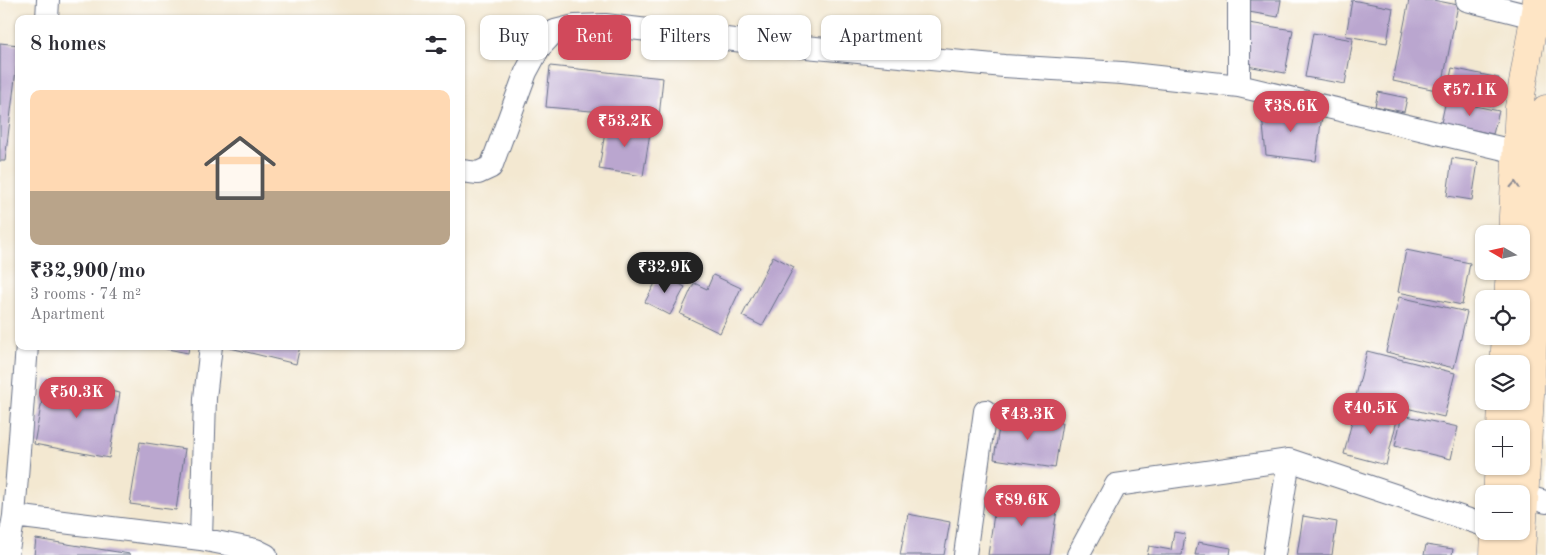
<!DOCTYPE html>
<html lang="en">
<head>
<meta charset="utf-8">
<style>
  :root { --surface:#fff; --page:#f7f7f7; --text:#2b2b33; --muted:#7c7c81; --line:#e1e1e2; --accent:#d1495b }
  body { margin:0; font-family:"Old Standard TT",serif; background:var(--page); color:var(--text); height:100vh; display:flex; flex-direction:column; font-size:19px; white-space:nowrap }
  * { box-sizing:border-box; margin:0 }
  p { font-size:16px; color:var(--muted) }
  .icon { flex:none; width:28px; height:28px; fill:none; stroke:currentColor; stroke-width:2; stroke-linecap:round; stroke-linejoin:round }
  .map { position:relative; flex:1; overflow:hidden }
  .side { position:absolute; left:15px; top:15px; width:450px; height:335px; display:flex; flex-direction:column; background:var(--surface); border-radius:10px; box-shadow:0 1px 4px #0004 }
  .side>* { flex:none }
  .banner { position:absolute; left:480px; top:15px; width:475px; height:45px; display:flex; gap:10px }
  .needle { width:32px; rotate:279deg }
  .controls { position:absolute; left:1475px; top:225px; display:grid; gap:10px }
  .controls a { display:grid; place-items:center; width:55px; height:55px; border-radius:10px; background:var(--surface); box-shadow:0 1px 4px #0004; font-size:25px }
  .price { position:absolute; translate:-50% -42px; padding:0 11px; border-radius:18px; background:var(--accent); color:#fff; font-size:16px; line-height:32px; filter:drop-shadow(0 1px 2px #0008) }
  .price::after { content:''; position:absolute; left:50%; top:30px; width:15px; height:11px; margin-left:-8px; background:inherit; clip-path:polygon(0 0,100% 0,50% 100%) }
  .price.on { background:#222; color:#fff }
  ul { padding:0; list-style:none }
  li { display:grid; align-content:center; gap:10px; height:265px; padding:0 15px }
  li+li { border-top:1px solid var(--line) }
  li span { display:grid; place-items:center; height:155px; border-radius:10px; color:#555 }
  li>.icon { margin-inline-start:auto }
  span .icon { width:90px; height:90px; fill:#fffc; stroke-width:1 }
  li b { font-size:21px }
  h2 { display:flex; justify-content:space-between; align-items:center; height:60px; padding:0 15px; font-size:21px }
  .tag { padding:0 18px; border-radius:10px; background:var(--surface); box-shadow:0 1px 4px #0004; font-size:18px; line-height:45px }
  .tag.on { background:var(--accent); color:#fff }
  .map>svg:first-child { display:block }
  .building { fill:#baa6cf }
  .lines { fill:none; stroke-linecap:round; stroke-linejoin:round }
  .minor-casing { stroke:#677086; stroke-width:24 }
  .secondary-casing { stroke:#677086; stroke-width:29 }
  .minor { stroke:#fff; stroke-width:22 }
  .secondary { stroke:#fee5c5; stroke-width:28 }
  .oneway { stroke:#8c8a92 }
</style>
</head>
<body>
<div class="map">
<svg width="1546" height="555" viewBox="0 0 1546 555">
  <rect width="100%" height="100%" fill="#fff"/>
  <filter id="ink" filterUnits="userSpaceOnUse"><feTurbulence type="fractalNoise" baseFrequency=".02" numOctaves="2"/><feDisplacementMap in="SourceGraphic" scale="10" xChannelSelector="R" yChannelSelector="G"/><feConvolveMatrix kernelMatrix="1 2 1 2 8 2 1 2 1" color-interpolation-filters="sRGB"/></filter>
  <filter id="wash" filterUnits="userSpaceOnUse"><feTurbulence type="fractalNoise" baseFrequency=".0096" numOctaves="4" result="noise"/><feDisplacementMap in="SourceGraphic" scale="20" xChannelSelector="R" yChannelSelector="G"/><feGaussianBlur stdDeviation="1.12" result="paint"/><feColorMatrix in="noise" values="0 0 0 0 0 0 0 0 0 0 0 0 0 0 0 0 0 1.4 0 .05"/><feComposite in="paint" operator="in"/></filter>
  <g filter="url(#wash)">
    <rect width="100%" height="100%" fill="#f3e8d1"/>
    <g id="blocks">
      <path class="building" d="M 1245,0 L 1281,0 L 1278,17 L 1243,11 Z
        M 1352,0 L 1393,8 L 1387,43 L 1346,36 Z
        M 1409,0 L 1433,0 L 1458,5 L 1441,91 L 1393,81 Z
        M 1249,23 L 1293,30 L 1285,73 L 1242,65 Z
        M 1313,33 L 1353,40 L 1345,84 L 1305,77 Z
        M 0,43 L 19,45 L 5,161 L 0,161 Z
        M 550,66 L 663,78 L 659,117 L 546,107 Z
        M 1452,68 L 1499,78 L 1493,106 L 1446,96 Z
        M 1378,92 L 1407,98 L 1404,112 L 1375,106 Z
        M 1446,100 L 1499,111 L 1493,134 L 1441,123 Z
        M 1261,106 L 1322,115 L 1316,161 L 1266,155 Z
        M 607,120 L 651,127 L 643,176 L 599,169 Z
        M 1452,158 L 1478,162 L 1472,200 L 1447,196 Z
        M 1406,250 L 1470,263 L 1462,305 L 1398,292 Z
        M 773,256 L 794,267 L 762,326 L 742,316 Z
        M 660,274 L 685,287 L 670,315 L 645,302 Z
        M 713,275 L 741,288 L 720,333 L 680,314 L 694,283 L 707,289 Z
        M 1399,297 L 1467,312 L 1454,368 L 1386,352 Z
        M 152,346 L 189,346 L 188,353 Z
        M 222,346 L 300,346 L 296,364 Z
        M 1367,351 L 1455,373 L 1444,417 L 1356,396 Z
        M 46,379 L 120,393 L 109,458 L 34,444 Z
        M 1356,405 L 1398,416 L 1386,465 L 1344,454 Z
        M 1001,415 L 1062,423 L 1055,468 L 994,459 Z
        M 1402,415 L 1458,427 L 1451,459 L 1395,446 Z
        M 140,442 L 185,449 L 176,510 L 130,504 Z
        M 997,494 L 1058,504 L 1050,555 L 988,555 Z
        M 908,514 L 950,522 L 944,555 L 900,555 Z
        M 1303,516 L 1337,522 L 1332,555 L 1297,555 Z
        M 1174,532 L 1185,534 L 1182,555 L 1147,555 L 1149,546 L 1171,550 Z
        M 36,539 L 130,554 L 129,555 L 34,555 Z
        M 1198,542 L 1231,548 L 1230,555 L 1195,555 Z
        M 1426,545 L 1453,549 L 1452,555 L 1424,555 Z"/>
    </g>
  </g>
  <g filter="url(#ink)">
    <use href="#blocks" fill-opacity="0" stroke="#677086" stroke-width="1"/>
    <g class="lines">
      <defs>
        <path id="minor" d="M 1239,0 L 1239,86
          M 1467,0 L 1534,17
          M 47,19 L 48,0
          M 461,171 L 478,173 L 491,167 L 526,72 L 539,48 L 555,31 L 575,26 L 605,25 L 743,41 L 1004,66 L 1122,73 L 1239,86 L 1517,152
          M 1289,460 L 1484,525
          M 1524,496 L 1546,502
          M 14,516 L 201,539 L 256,550 L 266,555
          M 201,539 L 205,398 L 211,346
          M 7,555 L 14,516 L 27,346
          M 965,555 L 985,411
          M 1078,555 L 1116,485 L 1289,460 L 1274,555"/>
        <path id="secondary" d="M 1512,234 L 1519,107 L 1537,0
          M 1508,299 L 1510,271
          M 1504,364 L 1506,336
          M 1501,429 L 1502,401
          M 1497,494 L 1499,466
          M 1494,555 L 1495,531
          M 1521,555 L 1546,109"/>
      </defs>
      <use href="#minor" class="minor-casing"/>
      <use href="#secondary" class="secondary-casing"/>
      <use href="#minor" class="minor"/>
      <use href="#secondary" class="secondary"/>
    </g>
    <defs><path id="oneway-chevron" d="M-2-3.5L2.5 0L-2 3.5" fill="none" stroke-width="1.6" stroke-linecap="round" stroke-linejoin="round" transform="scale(1.25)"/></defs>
    <use class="oneway" href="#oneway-chevron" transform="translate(1515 185) rotate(-87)"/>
  </g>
</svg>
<div class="controls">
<a><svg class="needle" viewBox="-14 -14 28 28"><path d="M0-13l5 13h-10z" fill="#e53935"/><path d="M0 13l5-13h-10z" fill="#7c7c81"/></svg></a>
<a><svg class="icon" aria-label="locate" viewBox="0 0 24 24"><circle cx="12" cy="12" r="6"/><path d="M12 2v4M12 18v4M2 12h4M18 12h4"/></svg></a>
<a><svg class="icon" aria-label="layers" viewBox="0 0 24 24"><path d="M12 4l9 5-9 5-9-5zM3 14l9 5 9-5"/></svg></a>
<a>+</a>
<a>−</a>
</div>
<b class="price" style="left:1470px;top:117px">₹57.1K</b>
<b class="price" style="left:1291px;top:133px">₹38.6K</b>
<b class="price" style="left:625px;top:148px">₹53.2K</b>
<b class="price on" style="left:665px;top:294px">₹32.9K</b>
<b class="price" style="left:77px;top:419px">₹50.3K</b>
<b class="price" style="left:1371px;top:435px">₹40.5K</b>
<b class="price" style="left:1028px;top:441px">₹43.3K</b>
<b class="price" style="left:1022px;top:527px">₹89.6K</b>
<div class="banner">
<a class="tag">Buy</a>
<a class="tag on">Rent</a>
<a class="tag">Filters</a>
<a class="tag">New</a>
<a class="tag">Apartment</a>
</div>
<section class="side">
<h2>8 homes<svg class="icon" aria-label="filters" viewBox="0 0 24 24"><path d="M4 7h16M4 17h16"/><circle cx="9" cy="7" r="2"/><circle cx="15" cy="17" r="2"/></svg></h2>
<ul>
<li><span style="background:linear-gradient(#ffd9b3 65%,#b9a48a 0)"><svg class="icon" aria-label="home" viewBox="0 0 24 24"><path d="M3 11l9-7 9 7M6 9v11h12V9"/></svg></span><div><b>₹32,900/mo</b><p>3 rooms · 74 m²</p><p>Apartment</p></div></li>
</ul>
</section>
</div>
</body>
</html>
